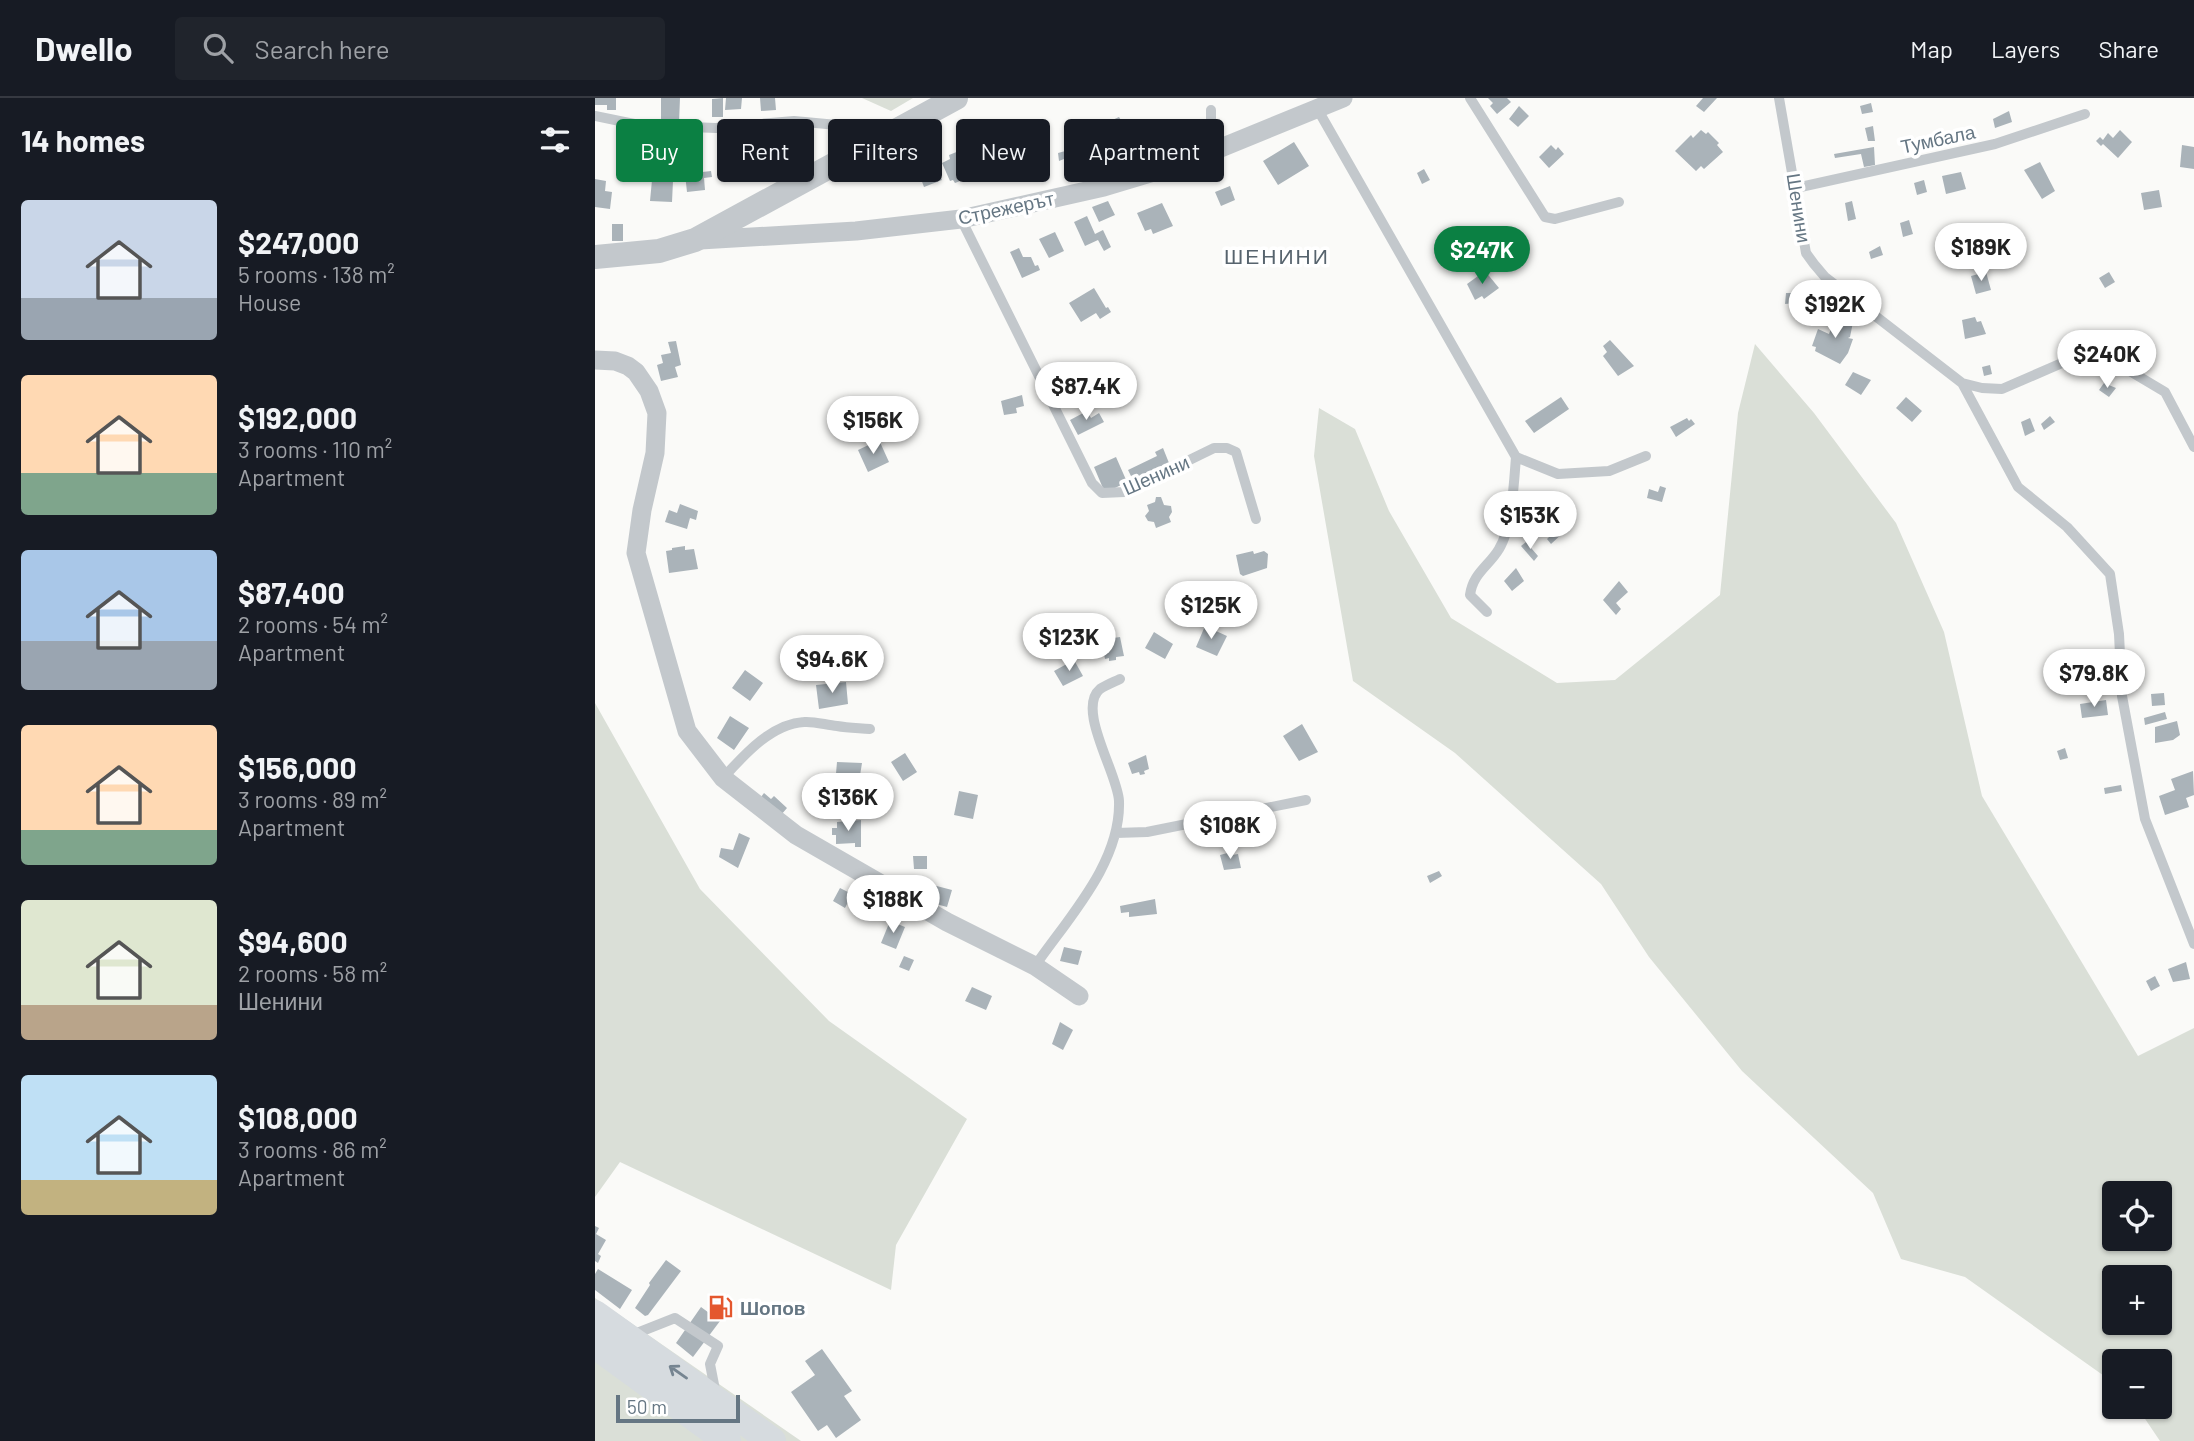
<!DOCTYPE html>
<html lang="en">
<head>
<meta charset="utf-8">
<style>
  :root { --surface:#171b24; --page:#20242c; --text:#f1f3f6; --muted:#9ea1a6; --line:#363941; --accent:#0b8043 }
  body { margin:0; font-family:Barlow,sans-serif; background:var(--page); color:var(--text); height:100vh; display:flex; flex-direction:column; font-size:26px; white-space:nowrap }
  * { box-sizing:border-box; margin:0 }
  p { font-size:23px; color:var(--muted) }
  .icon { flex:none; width:38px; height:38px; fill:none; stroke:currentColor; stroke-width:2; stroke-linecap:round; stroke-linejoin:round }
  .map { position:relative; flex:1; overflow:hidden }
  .sheet { display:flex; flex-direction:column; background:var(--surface); width:595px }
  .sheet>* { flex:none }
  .top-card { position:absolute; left:21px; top:21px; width:665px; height:63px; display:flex; gap:14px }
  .buttons { position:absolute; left:1507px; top:1083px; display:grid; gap:14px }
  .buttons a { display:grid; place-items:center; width:70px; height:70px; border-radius:7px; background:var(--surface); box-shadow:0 2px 5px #0004; font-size:35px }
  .scale { position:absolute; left:21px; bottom:18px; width:124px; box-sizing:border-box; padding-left:7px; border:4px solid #657683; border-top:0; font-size:19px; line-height:24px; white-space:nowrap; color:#657683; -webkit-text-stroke:5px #fff; paint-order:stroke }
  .price { position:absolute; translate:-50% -60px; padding:0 16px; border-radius:24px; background:#fff; color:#222; font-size:23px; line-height:46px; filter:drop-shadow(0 2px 4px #0008) }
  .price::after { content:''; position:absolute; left:50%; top:42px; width:21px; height:16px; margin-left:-10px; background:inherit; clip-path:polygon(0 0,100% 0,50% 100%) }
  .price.current { background:var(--accent); color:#fff }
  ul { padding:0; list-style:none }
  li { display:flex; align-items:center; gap:21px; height:175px; padding:0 21px }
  li span { display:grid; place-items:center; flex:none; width:196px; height:140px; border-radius:7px; color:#555 }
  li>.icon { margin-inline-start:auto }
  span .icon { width:84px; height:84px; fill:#fffc; stroke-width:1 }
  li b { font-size:30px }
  h2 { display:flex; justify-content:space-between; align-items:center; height:84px; padding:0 21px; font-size:30px }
  .chip { padding:0 24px; border-radius:7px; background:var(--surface); box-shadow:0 2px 5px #0004; font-size:24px; line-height:63px }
  .chip.current { background:var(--accent); color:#fff }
  header { display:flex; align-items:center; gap:42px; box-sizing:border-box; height:98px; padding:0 35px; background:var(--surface); border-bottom:2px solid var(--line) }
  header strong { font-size:33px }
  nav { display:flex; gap:38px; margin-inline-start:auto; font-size:24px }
  .search { width:490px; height:63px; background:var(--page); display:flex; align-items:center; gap:18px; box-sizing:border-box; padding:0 24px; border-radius:7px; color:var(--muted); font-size:26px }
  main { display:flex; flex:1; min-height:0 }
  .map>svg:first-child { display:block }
  .green { fill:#dadfd7; fill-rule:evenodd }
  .building { fill:#aab3b9 }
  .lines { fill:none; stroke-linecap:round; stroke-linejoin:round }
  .service { stroke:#c3c8cc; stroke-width:10 }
  .minor { stroke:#c3c8cc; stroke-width:19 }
  .tertiary { stroke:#c3c8cc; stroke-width:24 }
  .secondary { stroke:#d6dbdf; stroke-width:28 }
  .oneway { stroke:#768591 }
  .labels { text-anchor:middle; stroke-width:7; stroke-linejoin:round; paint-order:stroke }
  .street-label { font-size:19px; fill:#657683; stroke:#fff }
  .poi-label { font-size:19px; font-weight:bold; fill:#657683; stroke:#fff; text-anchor:start }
  .neighbourhood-label { font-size:21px; letter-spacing:2px; fill:#57646e; stroke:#fff }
</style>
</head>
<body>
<header>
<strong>Dwello</strong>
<div class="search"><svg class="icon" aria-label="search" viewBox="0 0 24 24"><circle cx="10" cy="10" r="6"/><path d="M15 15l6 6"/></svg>Search here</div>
<nav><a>Map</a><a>Layers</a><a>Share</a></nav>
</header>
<main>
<section class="sheet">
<h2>14 homes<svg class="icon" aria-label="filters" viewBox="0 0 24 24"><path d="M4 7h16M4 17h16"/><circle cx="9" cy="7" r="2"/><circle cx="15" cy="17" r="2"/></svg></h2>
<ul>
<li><span style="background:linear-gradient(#c9d6e8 70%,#9aa5b1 0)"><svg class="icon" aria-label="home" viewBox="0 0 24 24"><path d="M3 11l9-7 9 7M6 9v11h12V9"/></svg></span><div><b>$247,000</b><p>5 rooms · 138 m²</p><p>House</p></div></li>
<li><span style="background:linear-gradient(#ffd9b3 70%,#7fa58c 0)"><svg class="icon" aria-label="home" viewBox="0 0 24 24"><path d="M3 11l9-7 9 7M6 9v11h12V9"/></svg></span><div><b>$192,000</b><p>3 rooms · 110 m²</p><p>Apartment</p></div></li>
<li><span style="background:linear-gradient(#a9c7e8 65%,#9aa5b1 0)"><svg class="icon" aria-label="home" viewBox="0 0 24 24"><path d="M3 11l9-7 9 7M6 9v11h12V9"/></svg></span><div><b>$87,400</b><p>2 rooms · 54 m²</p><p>Apartment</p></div></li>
<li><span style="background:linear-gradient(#ffd9b3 75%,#7fa58c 0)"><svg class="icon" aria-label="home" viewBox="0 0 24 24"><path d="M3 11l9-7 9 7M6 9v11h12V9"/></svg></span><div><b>$156,000</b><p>3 rooms · 89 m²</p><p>Apartment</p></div></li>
<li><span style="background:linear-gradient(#dfe7d0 75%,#b9a48a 0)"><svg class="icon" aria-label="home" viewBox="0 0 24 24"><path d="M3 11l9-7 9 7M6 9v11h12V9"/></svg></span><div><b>$94,600</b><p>2 rooms · 58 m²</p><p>Шенини</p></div></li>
<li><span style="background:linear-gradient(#bfe0f5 75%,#c2b280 0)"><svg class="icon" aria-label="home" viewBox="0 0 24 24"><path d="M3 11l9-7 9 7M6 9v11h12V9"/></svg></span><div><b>$108,000</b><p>3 rooms · 86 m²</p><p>Apartment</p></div></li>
</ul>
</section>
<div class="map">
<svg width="1599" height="1343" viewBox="0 0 1599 1343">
  <rect width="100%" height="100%" fill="#fafaf8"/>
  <path class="green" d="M 267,0 L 318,0 L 296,13 Z
    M 1160,246 L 1219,315 L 1301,425 L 1349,534 L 1387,698 L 1543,958 L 1599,930 L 1599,1343 L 1565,1343 L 1542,1309 L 1564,1309 L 1564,1264 L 1519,1264 L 1519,1285 L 1370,1179 L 1306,1161 L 1278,1095 L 1147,973 L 1054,859 L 1006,786 L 860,655 L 758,583 L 719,358 L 724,310 L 760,331 L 794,413 L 856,520 L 962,585 L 1020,582 L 1125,497 L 1143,315 ZM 1519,1096 L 1564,1096 L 1564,1141 L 1519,1141 ZM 1519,1180 L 1564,1180 L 1564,1225 L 1519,1225 Z
    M 0,605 L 105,791 L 234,923 L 372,1021 L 301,1147 L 296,1192 L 25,1064 L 0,1099 Z
    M 0,1200 L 206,1343 L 0,1343 Z"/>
  <path class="building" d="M 0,0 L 21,0 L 21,12 L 12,12 L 12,7 L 0,7 Z
    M 66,0 L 85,0 L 84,25 L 66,24 Z
    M 128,0 L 128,19 L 117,19 L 117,1 Z
    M 131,0 L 147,0 L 146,11 L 130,12 Z
    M 165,0 L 180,0 L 181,12 L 166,13 Z
    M 893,0 L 912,0 L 916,4 L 902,16 L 895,8 L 898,5 Z
    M 1108,0 L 1122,0 L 1109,14 L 1101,8 Z
    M 1276,5 L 1278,14 L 1267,16 L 1265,8 Z
    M 924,8 L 934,18 L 923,29 L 914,21 Z
    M 1414,13 L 1417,24 L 1400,30 L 1398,21 Z
    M 524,19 L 535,37 L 514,46 L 504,28 Z
    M 1278,28 L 1280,43 L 1273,43 L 1270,30 Z
    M 1106,32 L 1111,36 L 1113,34 L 1124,45 L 1122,47 L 1128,54 L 1109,71 L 1106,68 L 1101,73 L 1080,53 L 1096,37 L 1098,40 Z
    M 1525,32 L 1537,44 L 1523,60 L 1508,46 L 1506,48 L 1501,43 L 1505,39 L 1508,42 L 1513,35 L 1518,40 Z
    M 699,44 L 714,68 L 683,87 L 668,63 Z
    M 956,47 L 961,52 L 963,49 L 969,56 L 954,70 L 944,59 Z
    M 1587,47 L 1599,49 L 1599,71 L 1585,69 Z
    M 374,49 L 381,77 L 360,85 L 358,82 L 355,83 L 347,65 L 355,61 L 354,57 Z
    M 485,49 L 490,68 L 473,73 L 469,61 L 464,63 L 463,55 Z
    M 1279,49 L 1280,67 L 1269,69 L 1266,56 L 1240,60 L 1239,56 Z
    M 332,57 L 335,64 L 330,66 L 334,74 L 342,71 L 347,82 L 329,89 L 326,81 L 320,83 L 316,73 L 321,70 L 318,63 Z
    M 523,57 L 530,71 L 518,75 L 511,61 Z
    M 1445,64 L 1460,93 L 1447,101 L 1429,72 Z
    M 829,71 L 835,82 L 827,86 L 822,75 Z
    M 116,73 L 117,79 L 109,80 L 110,92 L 92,94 L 90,76 Z
    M 1366,74 L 1371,91 L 1351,96 L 1347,78 Z
    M 0,81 L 11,83 L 10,93 L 17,94 L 15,111 L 0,109 Z
    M 57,82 L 78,83 L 77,104 L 55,103 Z
    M 1329,82 L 1332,94 L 1322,97 L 1319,85 Z
    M 635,88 L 640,102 L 626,108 L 620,94 Z
    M 1564,92 L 1567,109 L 1549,112 L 1546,95 Z
    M 513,103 L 520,117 L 504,124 L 497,109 Z
    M 1257,103 L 1261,121 L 1253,123 L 1250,105 Z
    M 567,105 L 578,128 L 558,136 L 556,131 L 550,133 L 542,115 Z
    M 492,118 L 500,136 L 508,132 L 516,149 L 509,153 L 503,142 L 490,148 L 479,124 Z
    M 1314,122 L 1318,136 L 1308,139 L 1305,125 Z
    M 17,126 L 28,126 L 28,143 L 17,143 Z
    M 460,134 L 469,153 L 454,160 L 444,141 Z
    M 1285,148 L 1288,157 L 1276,161 L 1274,154 Z
    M 424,150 L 428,159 L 436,159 L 440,168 L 443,167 L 445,172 L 427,180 L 415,154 Z
    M 890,173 L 904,190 L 889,201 L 887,198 L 880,202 L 872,186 Z
    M 1391,174 L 1396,192 L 1381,196 L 1376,178 Z
    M 1514,174 L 1520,184 L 1510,190 L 1504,180 Z
    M 499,190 L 511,210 L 513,209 L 516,214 L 505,221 L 501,215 L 486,224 L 474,205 Z
    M 1191,195 L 1209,195 L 1210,204 L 1190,206 Z
    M 1241,217 L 1258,224 L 1255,239 L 1253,240 L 1258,241 L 1253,255 L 1245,266 L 1220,253 L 1221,249 L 1217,248 L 1223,231 L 1234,236 Z
    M 1380,219 L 1382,224 L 1386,223 L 1391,236 L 1370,241 L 1367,222 Z
    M 1015,242 L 1039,268 L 1023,278 L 1008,258 L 1012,254 L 1008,248 Z
    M 81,243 L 86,267 L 80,269 L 83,279 L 66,283 L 62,267 L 68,265 L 66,257 L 76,255 L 73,244 Z
    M 1395,267 L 1397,276 L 1389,278 L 1387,269 Z
    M 1258,274 L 1276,282 L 1266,297 L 1250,287 Z
    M 1509,285 L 1521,290 L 1514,299 L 1504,292 Z
    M 427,297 L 429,308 L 421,310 L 422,315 L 409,317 L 406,303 Z
    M 966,299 L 974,311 L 939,335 L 930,323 Z
    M 1311,299 L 1327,313 L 1317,324 L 1301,310 Z
    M 492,313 L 496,320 L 504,315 L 509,324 L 483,337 L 475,322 Z
    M 1455,318 L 1460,324 L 1449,332 L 1446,326 Z
    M 1092,320 L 1094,323 L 1096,321 L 1100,326 L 1081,339 L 1075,329 Z
    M 1435,320 L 1440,333 L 1430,338 L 1426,324 Z
    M 284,342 L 294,364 L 273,374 L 263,352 Z
    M 568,350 L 574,365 L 538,382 L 533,372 L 562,358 L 560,354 Z
    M 521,359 L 532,384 L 510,395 L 499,369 Z
    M 1065,388 L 1071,390 L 1067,404 L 1052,400 L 1054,391 L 1063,394 Z
    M 561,399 L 566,399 L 569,407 L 576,408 L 577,414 L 574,419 L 576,424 L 561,430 L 559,424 L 553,423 L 550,418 L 554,413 L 552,407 L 560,404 Z
    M 85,406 L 103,413 L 101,422 L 95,420 L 92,431 L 70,424 L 74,412 L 82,415 Z
    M 964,429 L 969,434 L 956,446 L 952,441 Z
    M 931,444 L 943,458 L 939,463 L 926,448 Z
    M 90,448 L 90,452 L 99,451 L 103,471 L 74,475 L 71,453 L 77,452 L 77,450 Z
    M 658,453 L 659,456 L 669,453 L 673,456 L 672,470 L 648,478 L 645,476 L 641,457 Z
    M 921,470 L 929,483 L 917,493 L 909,483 Z
    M 1024,483 L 1033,494 L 1021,505 L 1026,511 L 1021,517 L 1008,502 Z
    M 610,528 L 632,538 L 622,558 L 601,549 Z
    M 559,534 L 578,546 L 570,561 L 550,550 Z
    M 525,539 L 529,558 L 521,559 L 521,562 L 514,563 L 514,560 L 510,561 L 506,542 Z
    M 479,562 L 488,578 L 468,588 L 459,573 Z
    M 150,572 L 168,585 L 155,603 L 137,590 Z
    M 251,584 L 253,606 L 224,611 L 221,587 Z
    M 1569,595 L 1570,607 L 1557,608 L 1556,596 Z
    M 1511,602 L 1513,617 L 1487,620 L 1485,606 Z
    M 1570,614 L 1572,621 L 1550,627 L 1549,620 Z
    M 135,618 L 154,630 L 139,652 L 122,640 Z
    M 1582,623 L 1585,637 L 1578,642 L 1560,645 L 1560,629 Z
    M 707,626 L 723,654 L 704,663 L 688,638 Z
    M 1470,650 L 1473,660 L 1465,662 L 1462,653 Z
    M 310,655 L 322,674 L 308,683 L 296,664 Z
    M 551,657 L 554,671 L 549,673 L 550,676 L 545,677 L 544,674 L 537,676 L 533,665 Z
    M 242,664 L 267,665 L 263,690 L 240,687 Z
    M 1598,673 L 1599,697 L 1591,700 L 1594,709 L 1570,717 L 1564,698 L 1580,692 L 1576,681 Z
    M 1526,687 L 1527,693 L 1510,696 L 1509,690 Z
    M 364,693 L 383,697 L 378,721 L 359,717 Z
    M 169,695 L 176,701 L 179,698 L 192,710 L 186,717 L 166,699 Z
    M 266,722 L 266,749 L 260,749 L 260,745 L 241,746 L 241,737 L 237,737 L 237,730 L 242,730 L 242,724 Z
    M 144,735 L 155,740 L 143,770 L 124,759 L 126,750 L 138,752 Z
    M 636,754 L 637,757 L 643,756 L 646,770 L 629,772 L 625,757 Z
    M 318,758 L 332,758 L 332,771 L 319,771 Z
    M 844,773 L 847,778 L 835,785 L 832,778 Z
    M 334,786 L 357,792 L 352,809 L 330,803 Z
    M 245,790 L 257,796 L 250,810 L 238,803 Z
    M 270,792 L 278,797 L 270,810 L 263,805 Z
    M 560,801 L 562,816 L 534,819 L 534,814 L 526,815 L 525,808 Z
    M 295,823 L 310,829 L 301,851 L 286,845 Z
    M 469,849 L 487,853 L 483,867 L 465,863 Z
    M 309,858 L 319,862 L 314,873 L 304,869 Z
    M 1591,864 L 1595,881 L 1578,884 L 1573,871 Z
    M 1560,878 L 1565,888 L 1556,893 L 1551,883 Z
    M 377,889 L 397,898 L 391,912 L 370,903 Z
    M 465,924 L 478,932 L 468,952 L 457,946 Z
    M 0,1128 L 4,1130 L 1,1136 L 11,1142 L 3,1156 L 6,1158 L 3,1165 L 0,1163 Z
    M 71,1162 L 86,1173 L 53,1217 L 50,1218 L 40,1210 L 55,1187 L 54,1185 Z
    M 3,1171 L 37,1192 L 25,1211 L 0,1192 L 0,1176 Z
    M 106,1209 L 125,1223 L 98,1259 L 81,1245 Z
    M 227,1251 L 257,1293 L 249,1298 L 266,1322 L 241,1340 L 232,1327 L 223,1333 L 196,1294 L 220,1277 L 210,1263 Z"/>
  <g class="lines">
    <path class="service" d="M 875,0 L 950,119 L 960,121 L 1024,104
      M 1184,0 L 1211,155 L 1219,166 L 1230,179 L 1367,285 L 1387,290 L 1407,291 L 1490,255 L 1528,269 L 1570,294 L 1599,349
      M 616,12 L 616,55
      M 723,12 L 921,359
      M 0,18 L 44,27 L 121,30 L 199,23 L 253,28 L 279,41
      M 1201,90 L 1400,46 L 1490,16
      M 366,121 L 497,385 L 507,395 L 529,394 L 619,350 L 632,350 L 641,354 L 661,421
      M 1367,285 L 1423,389 L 1472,429 L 1515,476 L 1524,536 L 1527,598 L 1550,721 L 1599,846
      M 921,359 L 963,376 L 1014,373 L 1051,358
      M 892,514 L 875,497 C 878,475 894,468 904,451 C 917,430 919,384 921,359
      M 128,680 C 149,657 176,626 209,624 C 219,623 231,627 242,628 C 253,630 264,630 275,631
      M 521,735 L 552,734 L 711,702
      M 440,868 C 473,820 526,765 524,703 C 523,676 481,611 505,591 C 511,587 519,584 525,581
      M 37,1237 L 80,1220 L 123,1248 L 115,1266 L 121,1297"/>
    <path class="minor" d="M 105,142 L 261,133 L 366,121 L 509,89 L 589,65 L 748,0
      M 0,262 L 20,263 L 33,268 L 41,274 L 54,293 L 62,315 L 60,355 L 47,412 L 41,455 L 92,633 L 128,680 L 201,737 L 352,824 L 440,868 L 484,898"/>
    <path class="tertiary" d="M 0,159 L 64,153 L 100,142 L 361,0"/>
    <path class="secondary" d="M 0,1216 L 177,1343
      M 0,1247 L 132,1343"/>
  </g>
  <defs><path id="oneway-shaft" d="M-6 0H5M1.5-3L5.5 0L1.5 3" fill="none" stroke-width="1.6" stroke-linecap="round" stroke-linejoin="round" transform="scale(1.75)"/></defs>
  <use class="oneway" href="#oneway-shaft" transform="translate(83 1274) rotate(-145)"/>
  <defs>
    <symbol id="fuel-bare" viewBox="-9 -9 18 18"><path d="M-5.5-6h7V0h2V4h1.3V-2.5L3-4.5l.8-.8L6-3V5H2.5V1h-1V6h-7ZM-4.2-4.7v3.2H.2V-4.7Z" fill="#e4572e" stroke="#fff" stroke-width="2.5" paint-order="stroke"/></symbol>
  </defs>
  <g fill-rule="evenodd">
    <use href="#fuel-bare" x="108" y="1192" width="35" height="35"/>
  </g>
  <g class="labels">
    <g class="street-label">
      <text transform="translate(1343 41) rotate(-12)" y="7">Тумбала</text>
      <text transform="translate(411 110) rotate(-12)" y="7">Стрежерът</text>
      <text transform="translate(1204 110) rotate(81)" y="7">Шенини</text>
      <text transform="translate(561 377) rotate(-24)" y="7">Шенини</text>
    </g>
    <g class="poi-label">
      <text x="145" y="1217">Шопов</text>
    </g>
    <g class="neighbourhood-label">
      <text x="682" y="166">ШЕНИНИ</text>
    </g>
  </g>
</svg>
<div class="buttons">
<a><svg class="icon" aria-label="locate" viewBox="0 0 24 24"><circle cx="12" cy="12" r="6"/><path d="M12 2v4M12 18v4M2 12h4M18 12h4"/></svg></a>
<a>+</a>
<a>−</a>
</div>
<div class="scale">50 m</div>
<b class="price" style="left:1386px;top:185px">$189K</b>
<b class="price current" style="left:887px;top:188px">$247K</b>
<b class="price" style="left:1240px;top:242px">$192K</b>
<b class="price" style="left:1512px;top:292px">$240K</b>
<b class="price" style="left:491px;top:324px">$87.4K</b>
<b class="price" style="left:278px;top:358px">$156K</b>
<b class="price" style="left:935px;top:453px">$153K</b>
<b class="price" style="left:616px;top:543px">$125K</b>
<b class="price" style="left:474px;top:575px">$123K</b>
<b class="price" style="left:237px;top:597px">$94.6K</b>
<b class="price" style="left:1499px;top:611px">$79.8K</b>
<b class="price" style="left:253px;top:735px">$136K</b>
<b class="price" style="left:635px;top:763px">$108K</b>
<b class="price" style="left:298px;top:837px">$188K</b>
<div class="top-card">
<a class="chip current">Buy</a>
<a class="chip">Rent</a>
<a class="chip">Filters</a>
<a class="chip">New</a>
<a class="chip">Apartment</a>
</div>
</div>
</main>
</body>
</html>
